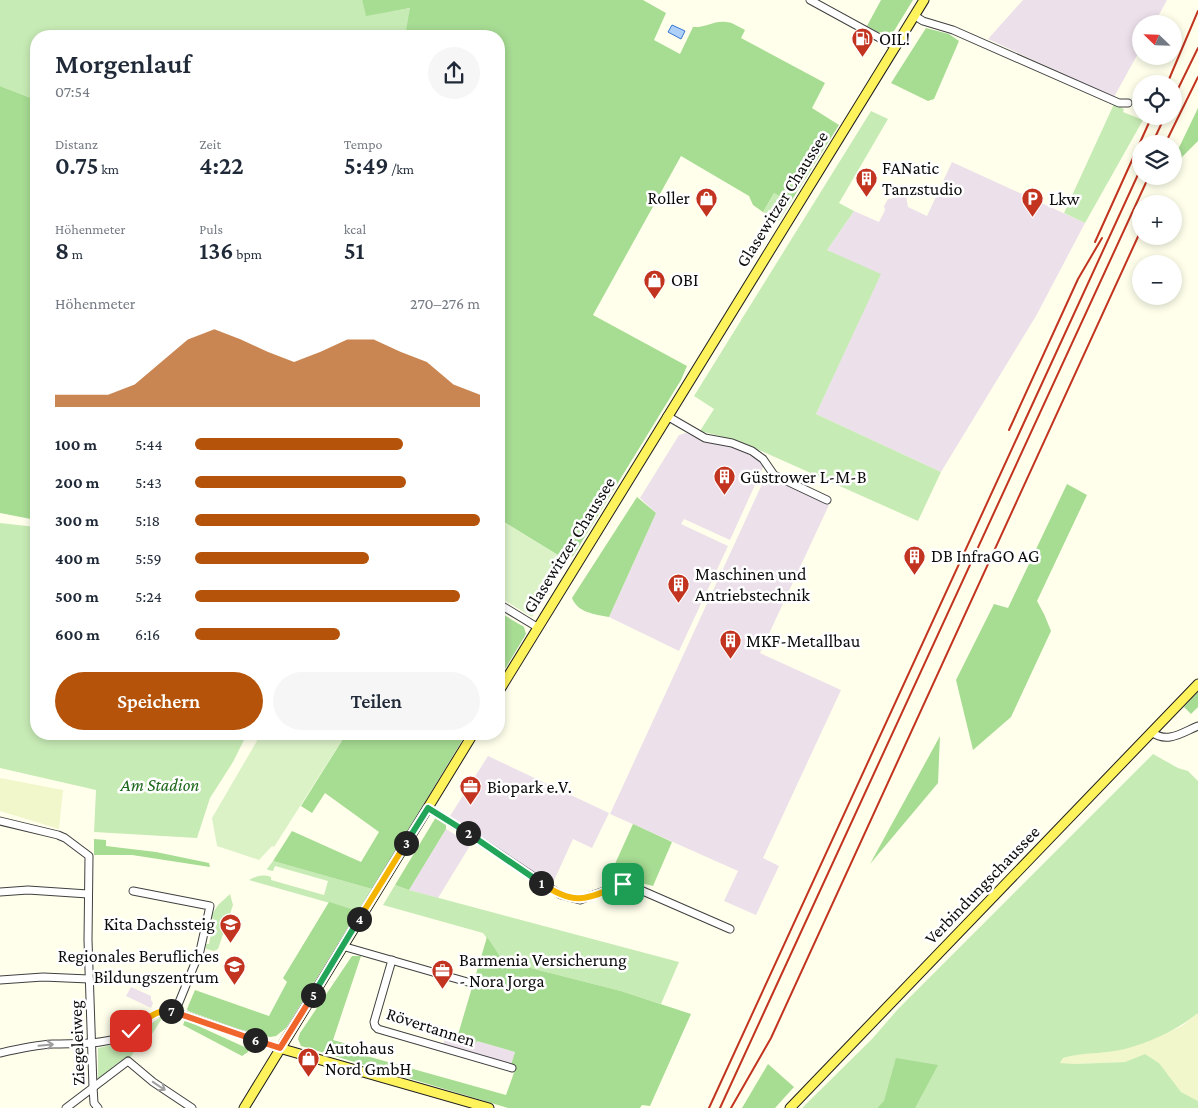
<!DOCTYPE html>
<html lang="de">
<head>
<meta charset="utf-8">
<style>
	body { margin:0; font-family:"Crimson Pro",serif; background:#f6f6f7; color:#1f2937; height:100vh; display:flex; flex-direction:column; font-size:19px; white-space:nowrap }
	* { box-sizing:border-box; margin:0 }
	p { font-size:16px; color:#747a83 }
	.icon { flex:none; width:28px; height:28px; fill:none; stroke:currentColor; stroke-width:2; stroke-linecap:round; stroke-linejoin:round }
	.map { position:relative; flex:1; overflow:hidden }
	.details { position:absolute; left:30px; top:30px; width:475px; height:710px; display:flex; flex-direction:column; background:#fff; border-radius:20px; box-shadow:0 2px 8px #0003 }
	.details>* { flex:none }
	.needle { width:32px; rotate:293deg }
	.fabs { position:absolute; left:1132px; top:15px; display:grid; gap:10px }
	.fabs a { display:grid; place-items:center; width:50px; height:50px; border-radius:50%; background:#fff; box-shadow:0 2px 8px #0003; font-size:25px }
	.pin { position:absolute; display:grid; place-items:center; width:42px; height:42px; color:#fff; margin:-21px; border-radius:10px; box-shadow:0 2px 8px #0006 }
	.km { position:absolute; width:25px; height:25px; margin:-12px; border-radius:50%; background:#222; color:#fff; font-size:14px; line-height:25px; text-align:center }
	.round { display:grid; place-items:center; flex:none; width:52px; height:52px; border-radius:26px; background:#f6f6f7 }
	.overview { display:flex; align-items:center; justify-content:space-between; height:85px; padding:0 25px }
	h1 { font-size:28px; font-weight:600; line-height:38px }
	.stats { display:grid; grid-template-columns:repeat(3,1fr); gap:8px; height:85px; padding:5px 25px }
	.stats div { display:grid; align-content:center }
	.stats b { font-size:25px; font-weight:600 }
	.stats small { font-size:14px; font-weight:400 }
	.stats p { font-size:14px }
	.chart { height:140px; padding:10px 25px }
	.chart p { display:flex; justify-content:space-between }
	.chart svg { width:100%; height:90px; margin-top:5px; fill:#b45309; opacity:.7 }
	.primary-button { display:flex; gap:10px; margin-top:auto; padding:10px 25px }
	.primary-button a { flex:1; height:58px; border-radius:30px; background:#b45309; color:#fff; font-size:20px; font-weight:600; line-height:58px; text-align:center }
	.primary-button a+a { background:#f6f6f7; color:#1f2937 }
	ul { padding:0 25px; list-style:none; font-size:16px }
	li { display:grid; grid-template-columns:80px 60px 1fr; align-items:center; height:38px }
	li i { height:12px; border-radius:6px; background:#b45309 }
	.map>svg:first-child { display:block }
	.industrial { fill:#ece0eb }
	.farmland { fill:#f2f6cb }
	.green { fill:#c7ebb5 }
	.forest { fill:#a7dc93 }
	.pitch { fill:#dbf2c7 }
	.water { fill:#afd0f9; stroke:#3377d2 }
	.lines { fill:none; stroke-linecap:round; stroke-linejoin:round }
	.minor-casing { stroke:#404040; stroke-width:9 }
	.major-casing { stroke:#1e1e1e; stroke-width:11 }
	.minor { stroke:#fff; stroke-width:7 }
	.major { stroke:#fef35d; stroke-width:9 }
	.rail { stroke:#c2341f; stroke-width:2 }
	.oneway { stroke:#9e9e9e }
	.split-1-casing { stroke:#fff; stroke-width:10 }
	.split-2-casing { stroke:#fff; stroke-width:10 }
	.split-3-casing { stroke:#fff; stroke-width:10 }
	.split-4-casing { stroke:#fff; stroke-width:10 }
	.split-5-casing { stroke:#fff; stroke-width:10 }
	.split-6-casing { stroke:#fff; stroke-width:10 }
	.split-7-casing { stroke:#fff; stroke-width:10 }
	.split-8-casing { stroke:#fff; stroke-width:10 }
	.split-1 { stroke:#f5b400; stroke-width:6 }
	.split-2 { stroke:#22a559; stroke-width:6 }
	.split-3 { stroke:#22a559; stroke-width:6 }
	.split-4 { stroke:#f5b400; stroke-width:6 }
	.split-5 { stroke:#22a559; stroke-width:6 }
	.split-6 { stroke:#f0652b; stroke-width:6 }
	.split-7 { stroke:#f0652b; stroke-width:6 }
	.split-8 { stroke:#f5b400; stroke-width:6 }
	.labels { text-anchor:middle; stroke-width:5; stroke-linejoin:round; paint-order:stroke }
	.poi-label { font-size:18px; fill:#0d0d0d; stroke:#fff; text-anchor:start }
	.street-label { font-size:18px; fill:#0d0d0d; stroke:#fff }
	.park-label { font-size:18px; font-style:italic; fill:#1d671b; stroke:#fff }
</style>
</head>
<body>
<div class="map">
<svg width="1198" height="1108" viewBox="0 0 1198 1108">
	<rect width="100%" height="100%" fill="#ffffec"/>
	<!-- industrial -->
	<g class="industrial">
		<path d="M 1023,0 L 1167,0 L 1154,24 L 1141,24 L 1141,48 L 1114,97 L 988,39 Z"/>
		<path d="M 952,162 L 1085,223 L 1036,316 L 941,472 L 816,414 L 880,275 L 827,250 L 854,211 L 879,222 L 885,210 L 884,206 L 888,199 L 906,196 L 908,207 L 927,216 Z"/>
		<path d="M 686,433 L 703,441 L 728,445 L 758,459 L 764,465 L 730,540 L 684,519 L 681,524 L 728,546 L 679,651 L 609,617 L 656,513 L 640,498 L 679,435 Z"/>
		<path d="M 773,479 L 829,505 L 760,653 L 841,690 L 763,858 L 779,866 L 756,915 L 724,901 L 738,871 L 610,814 L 763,482 Z"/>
		<path d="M 488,756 L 609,813 L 592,848 L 573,839 L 552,885 L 450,816 Z"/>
		<path d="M 446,829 L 471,844 L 438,898 L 409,890 Z"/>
		<path d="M 131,987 L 151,996 L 151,1000 L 153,1003 L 151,1008 L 126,996 Z"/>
		<path d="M 446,1034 L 476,1043 L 477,1041 L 515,1052 L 511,1065 L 443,1045 Z"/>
	</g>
	<!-- farmland -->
	<g class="farmland">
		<path d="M 0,778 L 63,790 L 59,829 L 0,811 Z"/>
		<path d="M 1198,1013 L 1198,1101 L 1181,1092 L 1159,1063 L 1145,1054 L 1125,1062 L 1074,1064 L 1060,1064 L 1063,1058 L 1077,1054 L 1124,1049 L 1155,1038 L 1182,1026 Z"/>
	</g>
	<!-- green -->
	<g class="green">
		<path d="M 0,0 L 362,0 L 366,15 L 411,8 L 405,36 L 36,36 L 36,100 L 0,86 Z"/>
		<path d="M 1137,93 L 1141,94 L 1141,107 L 1136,108 L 1132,105 C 1130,99 1132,95 1137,93 Z"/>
		<path d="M 1114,104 L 1124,109 L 1123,112 L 1143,120 L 1085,223 L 1064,213 Z"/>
		<path d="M 871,111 L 888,119 L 839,203 L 854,211 L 827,250 L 881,274 L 816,414 L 941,472 L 918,521 L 739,441 L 700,431 L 714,409 L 694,396 Z"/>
		<path d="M 774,193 L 790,203 L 779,221 L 763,212 Z"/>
		<path d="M 0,523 L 36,527 L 36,734 L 247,734 L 233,762 L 210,798 L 197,838 L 94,832 L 96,790 L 0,768 Z"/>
		<path d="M 1153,754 L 1178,768 L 1188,771 L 1198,781 L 1198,1013 C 1177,1030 1151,1042 1125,1049 C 1104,1054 1083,1052 1063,1058 L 1060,1063 L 1074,1064 L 1125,1062 L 1145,1054 L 1159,1063 L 1181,1092 L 1198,1101 L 1198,1108 L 885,1108 L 884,1102 L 877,1108 L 802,1108 L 872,1039 L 898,1009 Z"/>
		<path d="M 273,861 L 372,889 L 358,911 L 249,880 C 257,876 262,874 271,877 L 271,880 L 324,895 L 328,881 L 275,866 L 273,871 L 268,870 L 267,869 Z"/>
		<path d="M 395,885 L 409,890 L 679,962 L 661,1004 L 621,991 L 503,961 L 483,933 L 383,905 Z"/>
		<path d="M 230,894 L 233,905 L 218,949 L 214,951 L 206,949 L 205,944 L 209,944 L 214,919 L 210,918 L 218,905 Z"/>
		<path d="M 162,1016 L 163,1017 L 152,1034 L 148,1031 L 130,1058 L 126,1057 L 98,1079 L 98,1048 L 120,1043 L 132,1037 Z"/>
	</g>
	<!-- forest -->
	<g class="forest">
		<path d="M 362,0 L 643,0 L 666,13 L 654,40 L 680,54 L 693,27 C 705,28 715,20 726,22 C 732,22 739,27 745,30 L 741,38 L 825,83 L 812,108 L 839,125 L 790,203 L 774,193 L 763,212 L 753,205 L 749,196 L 681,156 L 593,315 L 687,366 L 681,380 L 573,556 L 566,560 L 499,519 L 499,36 L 405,36 L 410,8 L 366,16 Z"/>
		<path d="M 881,0 L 913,0 L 894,31 L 890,34 L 878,32 L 867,26 Z"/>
		<path d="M 926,28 L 949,34 L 959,41 L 934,99 L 928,101 L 891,83 Z"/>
		<path d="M 0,86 L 36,100 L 36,520 L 0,513 Z"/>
		<path d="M 1198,108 L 1198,141 L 1179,160 L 1174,158 Z"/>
		<path d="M 1067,484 L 1087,495 L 1037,601 L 1044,614 L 1051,631 L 1011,717 L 973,750 L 956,680 L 994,604 L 1008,608 Z"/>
		<path d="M 637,497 L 656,513 L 609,617 C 594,614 578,613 572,598 Z"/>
		<path d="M 499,612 L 524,627 L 526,634 L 499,679 Z"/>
		<path d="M 1198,692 L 1198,707 L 1191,714 L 1184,707 Z"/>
		<path d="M 346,734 L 466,734 L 372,889 L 273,861 L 292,831 L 361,862 L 379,832 L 325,793 L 312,813 L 301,806 Z"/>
		<path d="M 940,735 L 938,783 L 870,864 L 940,736 Z"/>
		<path d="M 436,817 L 446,824 L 446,829 L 409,890 L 395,885 Z"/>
		<path d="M 633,824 L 672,842 L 653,886 L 610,875 Z"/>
		<path d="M 94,839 L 106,840 L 106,846 L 156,852 L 209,863 L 210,867 L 132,855 L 94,855 Z"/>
		<path d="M 329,902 L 358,911 L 286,1028 L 276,1036 L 270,1037 L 238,1029 L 188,1011 L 187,1009 L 195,990 L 269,1016 L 287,982 L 283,978 Z"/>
		<path d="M 487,937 L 503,961 L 621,991 L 691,1014 L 650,1106 L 642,1105 L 640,1108 L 508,1108 L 301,1046 L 298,1039 L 300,1033 L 352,956 L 361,956 L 333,1040 L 365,1049 L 363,1055 L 506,1095 L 516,1067 L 511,1065 L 515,1052 L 477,1041 L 476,1043 L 457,1038 Z"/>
		<path d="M 185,1020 L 249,1049 L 248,1052 L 242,1056 L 183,1025 Z"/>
		<path d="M 896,1058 L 938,1065 L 915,1108 L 877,1108 L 884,1101 Z"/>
		<path d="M 768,1064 L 794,1087 L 775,1108 L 742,1108 Z"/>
	</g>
	<!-- pitch -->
	<g class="pitch">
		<path d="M 499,519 L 566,560 L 532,617 L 499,597 Z"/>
		<path d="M 261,734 L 346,734 L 274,847 L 272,846 L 259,860 L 217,846 L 212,818 Z"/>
	</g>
	<!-- water -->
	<path class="water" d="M 672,25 L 685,31 L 681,39 L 668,32 Z"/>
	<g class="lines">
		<defs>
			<g id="minor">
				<path d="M 810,0 L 896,47"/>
				<path d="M 915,16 L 923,21 L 953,30 L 1119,103 L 1128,103"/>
				<path d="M 667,416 L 705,438 L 732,443 L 752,451 L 763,459 L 774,475 L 827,500"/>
				<path d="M 499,604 L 537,627"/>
				<path d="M 1151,732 C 1168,744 1181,733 1198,726"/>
				<path d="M 428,808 L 474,837 L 561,895 L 580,900 L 623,884 L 629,885 L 730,929"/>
				<path d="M 0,821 L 58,835 L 65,838 L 89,856 L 88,940 L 93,1087 L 94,1103 L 98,1108"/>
				<path d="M 133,891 L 210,906 L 200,951 L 175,1012"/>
				<path d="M 0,892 L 28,890 L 88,894"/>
				<path d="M 342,946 L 471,983"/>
				<path d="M 392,960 L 374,1022 L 375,1026 L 378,1029 L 512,1068"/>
				<path d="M 0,980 L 43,977 L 89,979"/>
				<path d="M 0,1053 C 17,1049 35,1045 53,1044 C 73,1043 95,1045 114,1039 C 138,1032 148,1007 175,1012 L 279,1048"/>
				<path d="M 66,1108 L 128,1061 L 153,1082 L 192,1108"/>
			</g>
			<g id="major">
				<path d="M 499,691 L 924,0"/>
				<path d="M 279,1048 L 489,1108"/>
				<path d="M 244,1108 L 473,734"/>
				<path d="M 790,1108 L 1198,684"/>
			</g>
		</defs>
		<!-- minor casing -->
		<use href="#minor" class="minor-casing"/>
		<!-- major casing -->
		<use href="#major" class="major-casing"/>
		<!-- minor -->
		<use href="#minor" class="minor"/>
		<!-- major -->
		<use href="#major" class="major"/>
		<!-- rail -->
		<g class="rail">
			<path d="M 1167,84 L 1198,11"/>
			<path d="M 1174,97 L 1198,48"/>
			<path d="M 1152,144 L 1165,116"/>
			<path d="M 1165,144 L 1198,77"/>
			<path d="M 1095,242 L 1152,116"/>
			<path d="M 1009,430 L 1078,279 L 1102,238"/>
			<path d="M 709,1108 L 1141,168"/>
			<path d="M 720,1108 L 1149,176"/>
			<path d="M 731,1108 L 771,1038 L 1141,230"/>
		</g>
	</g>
	<!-- one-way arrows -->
	<defs><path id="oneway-shaft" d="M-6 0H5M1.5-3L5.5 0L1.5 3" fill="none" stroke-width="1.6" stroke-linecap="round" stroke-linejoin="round" transform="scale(1.25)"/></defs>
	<g class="oneway">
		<use href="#oneway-shaft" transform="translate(46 1045) rotate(-5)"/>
		<use href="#oneway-shaft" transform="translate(159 1086) rotate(34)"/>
	</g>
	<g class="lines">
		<defs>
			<path id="split-1" d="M 541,883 C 576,907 586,899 623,884"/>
			<path id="split-2" d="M 468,833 L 541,883"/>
			<path id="split-3" d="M 406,843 L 428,808 L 468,833"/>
			<path id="split-4" d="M 359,919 L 406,843"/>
			<path id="split-5" d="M 313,995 L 359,919"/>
			<path id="split-6" d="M 255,1040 L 280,1048 L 313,995"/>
			<path id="split-7" d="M 171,1011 L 255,1040"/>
			<path id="split-8" d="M 131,1031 C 143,1022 155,1009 171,1011"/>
		</defs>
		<!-- split-1 casing -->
		<use href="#split-1" class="split-1-casing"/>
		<!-- split-2 casing -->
		<use href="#split-2" class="split-2-casing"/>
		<!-- split-3 casing -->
		<use href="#split-3" class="split-3-casing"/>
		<!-- split-4 casing -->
		<use href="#split-4" class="split-4-casing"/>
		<!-- split-5 casing -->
		<use href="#split-5" class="split-5-casing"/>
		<!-- split-6 casing -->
		<use href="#split-6" class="split-6-casing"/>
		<!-- split-7 casing -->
		<use href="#split-7" class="split-7-casing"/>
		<!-- split-8 casing -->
		<use href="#split-8" class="split-8-casing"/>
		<!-- split-1 -->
		<use href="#split-1" class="split-1"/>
		<!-- split-2 -->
		<use href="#split-2" class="split-2"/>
		<!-- split-3 -->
		<use href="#split-3" class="split-3"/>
		<!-- split-4 -->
		<use href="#split-4" class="split-4"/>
		<!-- split-5 -->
		<use href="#split-5" class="split-5"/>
		<!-- split-6 -->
		<use href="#split-6" class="split-6"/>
		<!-- split-7 -->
		<use href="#split-7" class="split-7"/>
		<!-- split-8 -->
		<use href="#split-8" class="split-8"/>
	</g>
	<!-- icons -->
	<defs>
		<symbol id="fuel-pin" viewBox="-11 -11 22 30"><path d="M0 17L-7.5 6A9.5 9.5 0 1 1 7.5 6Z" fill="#c2341f" stroke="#fff"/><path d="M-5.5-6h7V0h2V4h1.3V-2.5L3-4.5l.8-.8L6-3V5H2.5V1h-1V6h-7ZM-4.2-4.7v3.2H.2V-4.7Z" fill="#fff"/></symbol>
		<symbol id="building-pin" viewBox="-11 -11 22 30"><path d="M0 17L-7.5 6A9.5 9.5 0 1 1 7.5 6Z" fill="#c2341f" stroke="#fff"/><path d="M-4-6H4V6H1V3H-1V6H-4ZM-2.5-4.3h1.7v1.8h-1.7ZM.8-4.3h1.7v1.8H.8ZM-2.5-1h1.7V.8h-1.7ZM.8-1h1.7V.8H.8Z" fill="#fff"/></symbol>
		<symbol id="shop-pin" viewBox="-11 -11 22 30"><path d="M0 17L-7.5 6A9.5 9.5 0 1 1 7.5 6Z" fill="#c2341f" stroke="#fff"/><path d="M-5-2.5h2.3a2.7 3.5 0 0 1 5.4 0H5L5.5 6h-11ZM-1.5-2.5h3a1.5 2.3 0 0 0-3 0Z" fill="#fff"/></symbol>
		<symbol id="parking-pin" viewBox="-11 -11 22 30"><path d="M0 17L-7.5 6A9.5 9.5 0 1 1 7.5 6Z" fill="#c2341f" stroke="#fff"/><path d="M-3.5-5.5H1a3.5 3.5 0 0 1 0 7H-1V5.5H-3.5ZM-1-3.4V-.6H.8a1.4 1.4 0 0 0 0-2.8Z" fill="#fff"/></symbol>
		<symbol id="office-pin" viewBox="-11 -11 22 30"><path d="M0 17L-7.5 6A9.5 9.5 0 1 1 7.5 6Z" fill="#c2341f" stroke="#fff"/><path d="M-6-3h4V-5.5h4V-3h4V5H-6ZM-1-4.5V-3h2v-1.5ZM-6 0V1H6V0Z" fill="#fff"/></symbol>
		<symbol id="school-pin" viewBox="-11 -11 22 30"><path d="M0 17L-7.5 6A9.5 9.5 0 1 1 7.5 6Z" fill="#c2341f" stroke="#fff"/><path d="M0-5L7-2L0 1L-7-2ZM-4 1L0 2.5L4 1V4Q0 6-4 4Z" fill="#fff"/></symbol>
		<symbol id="university-pin" viewBox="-11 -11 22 30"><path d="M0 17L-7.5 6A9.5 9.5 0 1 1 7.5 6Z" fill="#c2341f" stroke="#fff"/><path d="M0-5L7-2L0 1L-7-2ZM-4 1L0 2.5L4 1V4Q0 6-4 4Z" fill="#fff"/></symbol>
	</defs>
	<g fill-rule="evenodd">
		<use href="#fuel-pin" x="850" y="26" width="25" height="34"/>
		<use href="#building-pin" x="854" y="166" width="25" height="34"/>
		<use href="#shop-pin" x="694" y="186" width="25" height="34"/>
		<use href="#parking-pin" x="1020" y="186" width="25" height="34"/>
		<use href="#shop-pin" x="642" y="268" width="25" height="34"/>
		<use href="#building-pin" x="712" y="464" width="25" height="34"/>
		<use href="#building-pin" x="902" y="544" width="25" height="34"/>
		<use href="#building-pin" x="666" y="572" width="25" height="34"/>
		<use href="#building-pin" x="718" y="628" width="25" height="34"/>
		<use href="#office-pin" x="458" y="774" width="25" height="34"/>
		<use href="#school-pin" x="218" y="912" width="25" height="34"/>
		<use href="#university-pin" x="222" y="954" width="25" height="34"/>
		<use href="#office-pin" x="430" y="958" width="25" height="34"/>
		<use href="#shop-pin" x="296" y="1046" width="25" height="34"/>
	</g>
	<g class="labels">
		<!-- poi labels -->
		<g class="poi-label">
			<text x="879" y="45">OIL!</text>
			<text x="882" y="174">FANatic<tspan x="882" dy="21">Tanzstudio</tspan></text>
			<text x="690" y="204" text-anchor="end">Roller</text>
			<text x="1049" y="205">Lkw</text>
			<text x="671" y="286">OBI</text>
			<text x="740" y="483">Güstrower L-M-B</text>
			<text x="931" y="562">DB InfraGO AG</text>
			<text x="695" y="580">Maschinen und<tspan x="695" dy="21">Antriebstechnik</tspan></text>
			<text x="746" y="647">MKF-Metallbau</text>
			<text x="487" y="793">Biopark e.V.</text>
			<text x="215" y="930" text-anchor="end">Kita Dachssteig</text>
			<text x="219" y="962" text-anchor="end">Regionales Berufliches<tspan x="219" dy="21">Bildungszentrum</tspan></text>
			<text x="459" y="966">Barmenia Versicherung<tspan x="459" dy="21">- Nora Jorga</tspan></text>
			<text x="325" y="1054">Autohaus<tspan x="325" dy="21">Nord GmbH</tspan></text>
		</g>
		<!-- street labels -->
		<g class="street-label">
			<text transform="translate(782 199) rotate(-58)" y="6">Glasewitzer Chaussee</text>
			<text transform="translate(569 545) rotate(-58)" y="6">Glasewitzer Chaussee</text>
			<text transform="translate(982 885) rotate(-46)" y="6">Verbindungschaussee</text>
			<text transform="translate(431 1027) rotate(18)" y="6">Rövertannen</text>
			<text transform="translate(77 1043) rotate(-92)" y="6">Ziegeleiweg</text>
		</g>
		<!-- park labels -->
		<g class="park-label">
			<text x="160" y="791">Am Stadion</text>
		</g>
	</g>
</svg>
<div class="fabs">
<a><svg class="needle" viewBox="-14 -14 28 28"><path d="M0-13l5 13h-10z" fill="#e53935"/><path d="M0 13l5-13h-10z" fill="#747a83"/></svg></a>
<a><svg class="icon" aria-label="locate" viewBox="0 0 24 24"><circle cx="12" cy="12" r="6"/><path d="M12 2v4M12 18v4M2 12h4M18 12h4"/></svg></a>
<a><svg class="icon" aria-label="layers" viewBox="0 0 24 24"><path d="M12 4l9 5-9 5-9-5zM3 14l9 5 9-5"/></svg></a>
<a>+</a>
<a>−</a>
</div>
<div class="pin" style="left:623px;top:884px;background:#1e9e55"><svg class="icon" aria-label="arrive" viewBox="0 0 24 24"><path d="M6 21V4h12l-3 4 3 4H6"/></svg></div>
<div class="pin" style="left:131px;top:1031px;background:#d93025"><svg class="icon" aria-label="check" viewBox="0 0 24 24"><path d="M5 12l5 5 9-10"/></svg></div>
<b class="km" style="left:541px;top:883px">1</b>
<b class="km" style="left:468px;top:833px">2</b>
<b class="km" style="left:406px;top:843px">3</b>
<b class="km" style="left:359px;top:919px">4</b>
<b class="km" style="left:313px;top:995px">5</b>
<b class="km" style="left:255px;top:1040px">6</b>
<b class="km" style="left:171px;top:1011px">7</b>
<section class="details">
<div class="overview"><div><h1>Morgenlauf</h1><p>07:54</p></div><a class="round"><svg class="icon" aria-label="share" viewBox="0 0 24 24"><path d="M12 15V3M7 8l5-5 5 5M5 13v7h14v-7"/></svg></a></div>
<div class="stats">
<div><p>Distanz</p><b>0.75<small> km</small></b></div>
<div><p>Zeit</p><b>4:22</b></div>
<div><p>Tempo</p><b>5:49<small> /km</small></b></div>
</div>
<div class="stats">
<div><p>Höhenmeter</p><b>8<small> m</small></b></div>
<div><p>Puls</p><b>136<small> bpm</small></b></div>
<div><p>kcal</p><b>51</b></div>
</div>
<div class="chart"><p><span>Höhenmeter</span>270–276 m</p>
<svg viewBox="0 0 160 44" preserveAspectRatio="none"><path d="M0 44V38L10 38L20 38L30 33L40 22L50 11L60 6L70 11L80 17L90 22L100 17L110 11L120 11L130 17L140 22L150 33L160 38V44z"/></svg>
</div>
<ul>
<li><b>100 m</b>5:44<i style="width:73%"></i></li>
<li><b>200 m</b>5:43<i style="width:74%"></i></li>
<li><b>300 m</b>5:18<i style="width:100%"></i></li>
<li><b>400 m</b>5:59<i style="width:61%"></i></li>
<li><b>500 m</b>5:24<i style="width:93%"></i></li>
<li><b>600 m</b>6:16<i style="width:51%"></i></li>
</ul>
<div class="primary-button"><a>Speichern</a><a>Teilen</a></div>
</section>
</div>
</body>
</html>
